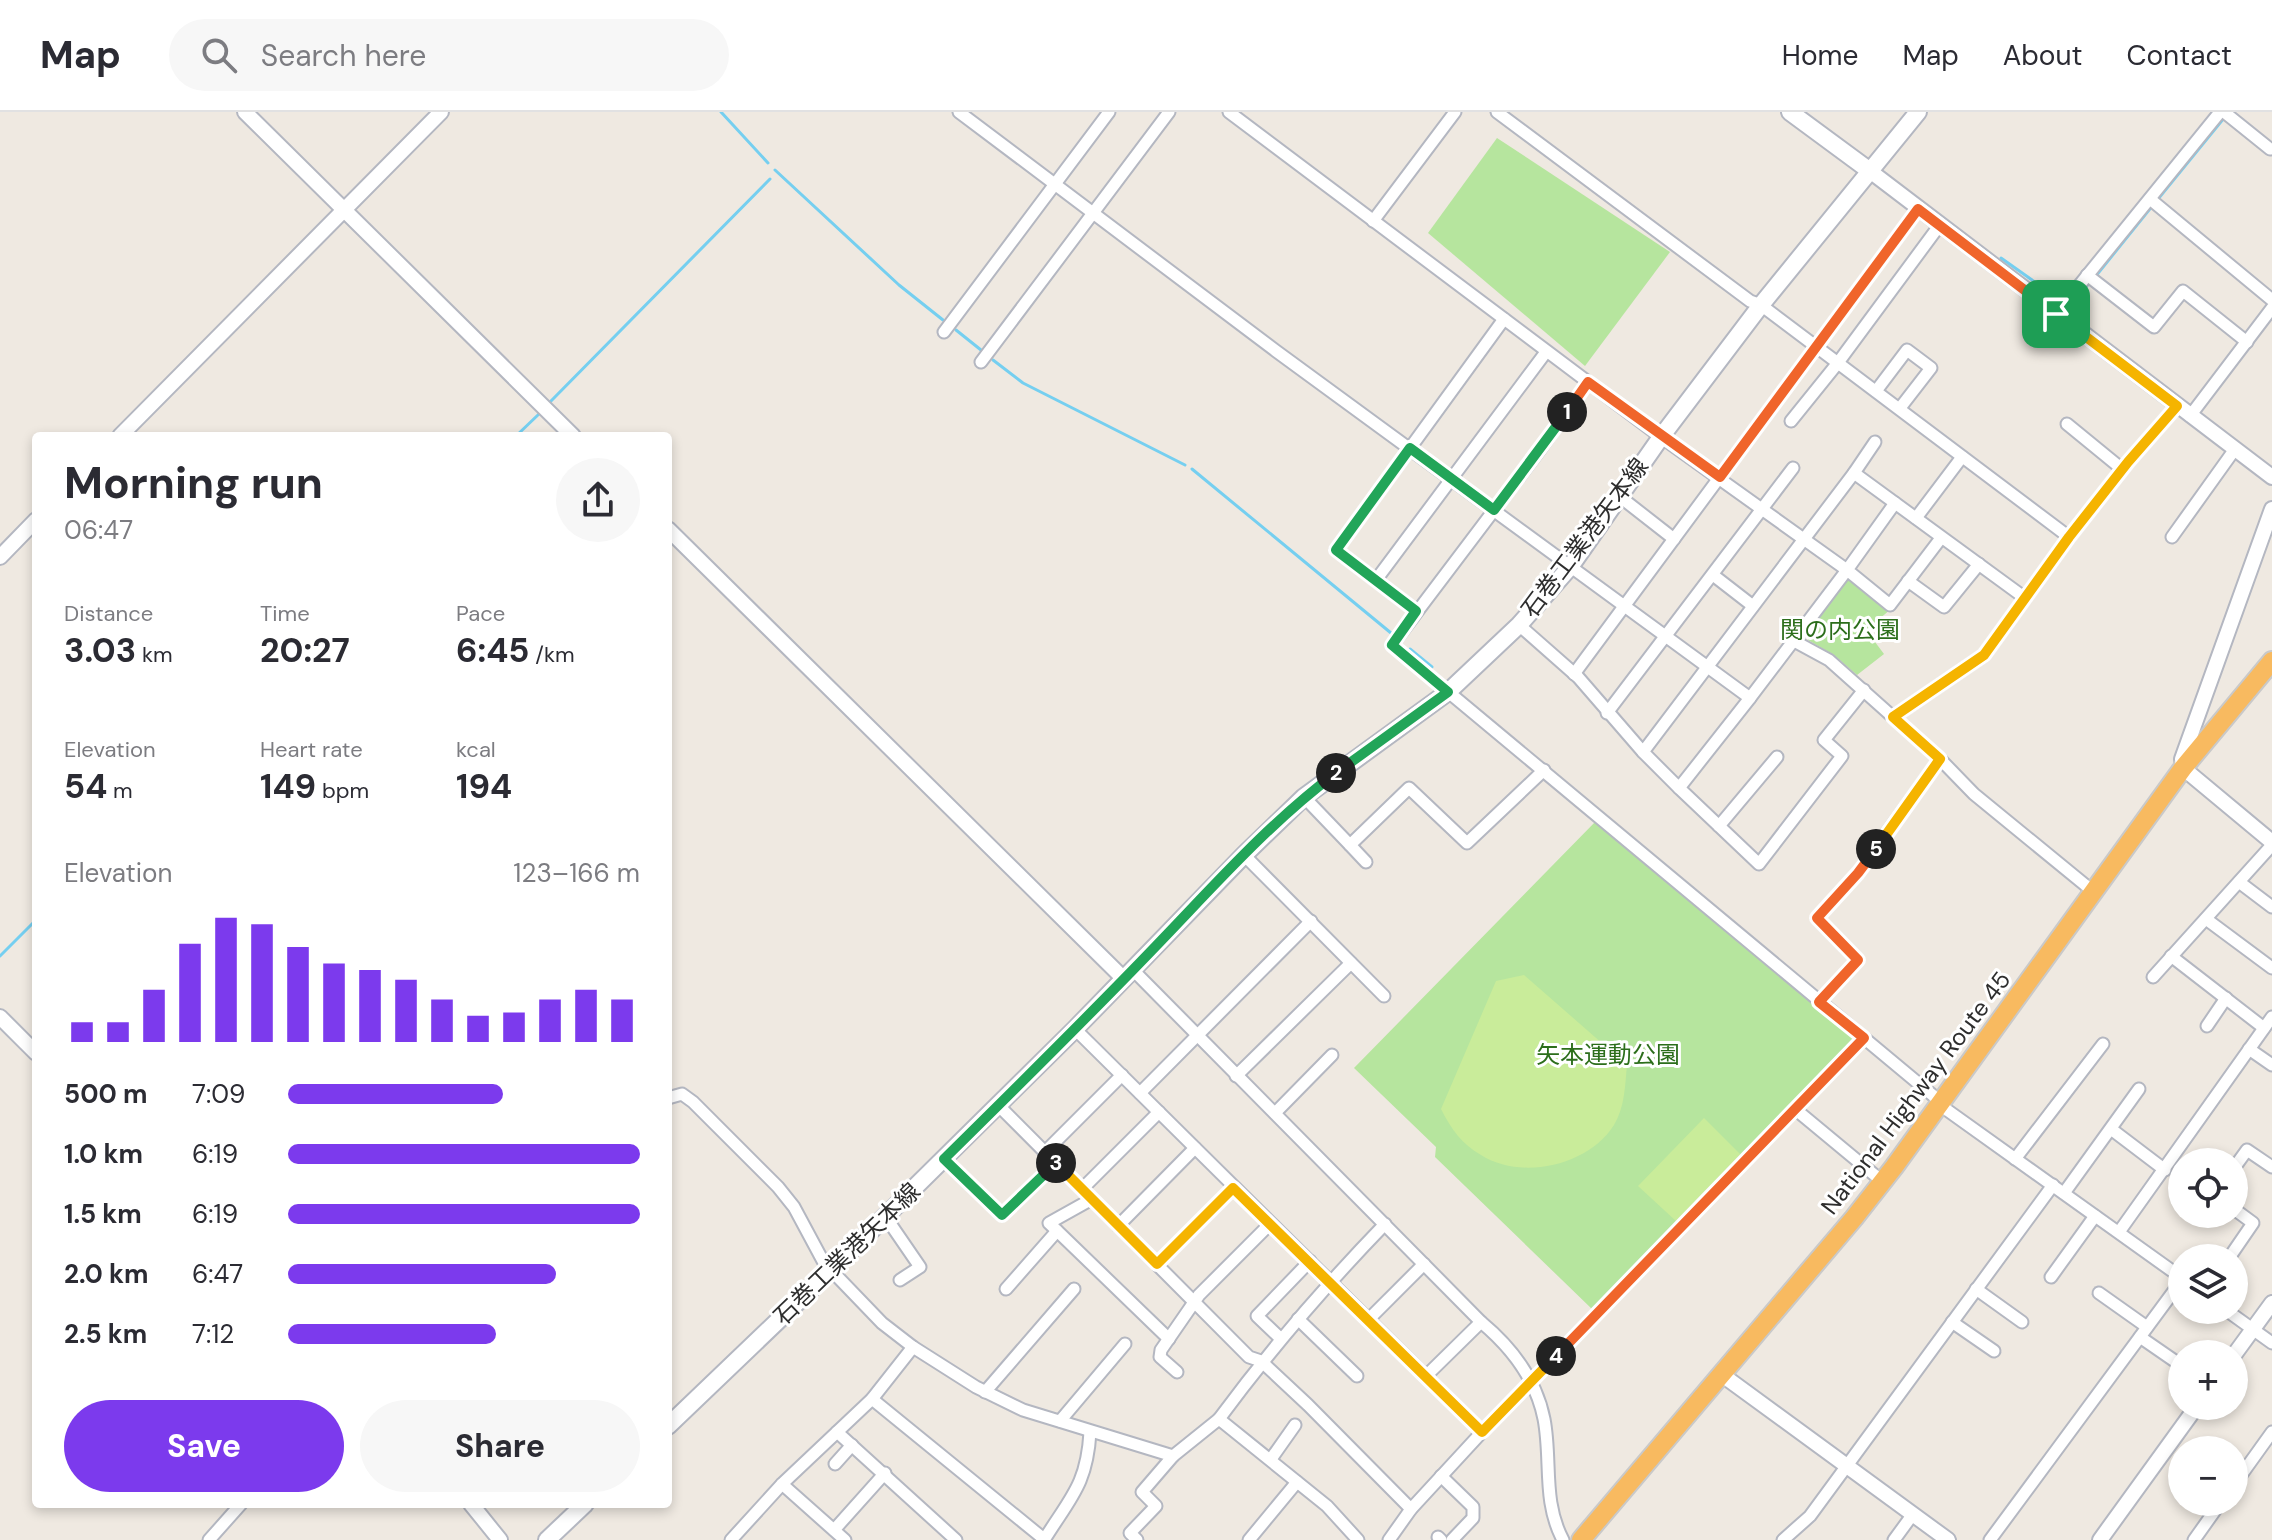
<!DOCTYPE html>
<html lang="en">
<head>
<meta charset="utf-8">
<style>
	body { margin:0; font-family:"DM Sans","Noto Sans JP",sans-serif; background:#f7f7f7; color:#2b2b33; height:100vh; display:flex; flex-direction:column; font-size:30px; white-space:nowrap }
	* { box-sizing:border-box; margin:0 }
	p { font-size:26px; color:#7c7c81 }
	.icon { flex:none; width:44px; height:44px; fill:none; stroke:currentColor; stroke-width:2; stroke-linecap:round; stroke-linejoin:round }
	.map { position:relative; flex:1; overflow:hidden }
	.panel { position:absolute; left:32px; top:320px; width:640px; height:1076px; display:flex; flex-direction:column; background:#fff; border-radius:8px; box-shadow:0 4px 12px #0003 }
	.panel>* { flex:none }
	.fabs { position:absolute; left:2168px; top:1036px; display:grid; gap:16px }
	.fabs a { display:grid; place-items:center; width:80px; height:80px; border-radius:50%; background:#fff; box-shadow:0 4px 12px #0003; font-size:40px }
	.pin { position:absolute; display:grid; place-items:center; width:68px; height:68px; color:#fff; margin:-34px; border-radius:16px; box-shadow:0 4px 12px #0006 }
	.km { position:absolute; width:40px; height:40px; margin:-20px; border-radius:50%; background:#222; color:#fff; font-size:22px; line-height:40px; text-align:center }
	.round { display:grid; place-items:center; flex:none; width:84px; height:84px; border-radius:42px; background:#f7f7f7 }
	.headline { display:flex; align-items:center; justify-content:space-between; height:136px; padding:0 32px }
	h1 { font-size:44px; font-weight:700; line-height:60px }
	.metrics { display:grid; grid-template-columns:repeat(3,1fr); gap:12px; height:136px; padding:8px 32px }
	.metrics div { display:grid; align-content:center }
	.metrics b { font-size:34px; font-weight:700 }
	.metrics small { font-size:22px; font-weight:400 }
	.metrics p { font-size:22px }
	.chart { height:224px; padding:16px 32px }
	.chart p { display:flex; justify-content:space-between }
	.chart svg { width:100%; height:144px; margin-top:8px; stroke:#7c3aed; stroke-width:6 }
	.cta { display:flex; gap:16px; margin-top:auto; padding:16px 32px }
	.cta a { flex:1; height:92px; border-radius:48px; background:#7c3aed; color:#fff; font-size:32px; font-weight:700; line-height:92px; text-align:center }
	.cta a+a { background:#f7f7f7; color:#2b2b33 }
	ul { padding:0 32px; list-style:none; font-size:26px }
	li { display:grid; grid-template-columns:128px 96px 1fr; align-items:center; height:60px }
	li i { height:20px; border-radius:10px; background:#7c3aed }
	header { display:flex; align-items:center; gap:48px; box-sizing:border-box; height:112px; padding:0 40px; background:#fff; border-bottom:2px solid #e1e1e2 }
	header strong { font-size:38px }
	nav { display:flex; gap:44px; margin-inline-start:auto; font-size:28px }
	.search { width:560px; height:72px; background:#f7f7f7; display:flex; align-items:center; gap:20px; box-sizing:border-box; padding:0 28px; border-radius:44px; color:#7c7c81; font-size:30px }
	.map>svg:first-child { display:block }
	.green { fill:#b6e59e }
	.pitch { fill:#c9ec9a }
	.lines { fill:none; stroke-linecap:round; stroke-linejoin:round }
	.stream { stroke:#75cff0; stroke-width:3 }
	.minor-casing { stroke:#b4b7c1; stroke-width:15 }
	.tertiary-casing { stroke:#b4b7c1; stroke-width:18 }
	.secondary-casing { stroke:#b4b7c1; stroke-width:20 }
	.trunk-casing { stroke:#c9c9c9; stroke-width:22 }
	.minor { stroke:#fff; stroke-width:11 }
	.tertiary { stroke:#fff; stroke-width:14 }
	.secondary { stroke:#fff; stroke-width:16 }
	.trunk { stroke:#f8ba60; stroke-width:18 }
	.split-1-casing { stroke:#fff; stroke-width:16 }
	.split-2-casing { stroke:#fff; stroke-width:16 }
	.split-3-casing { stroke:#fff; stroke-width:16 }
	.split-4-casing { stroke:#fff; stroke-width:16 }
	.split-5-casing { stroke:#fff; stroke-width:16 }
	.split-6-casing { stroke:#fff; stroke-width:16 }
	.split-1 { stroke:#f0652b; stroke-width:10 }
	.split-2 { stroke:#22a559; stroke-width:10 }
	.split-3 { stroke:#22a559; stroke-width:10 }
	.split-4 { stroke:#f5b400; stroke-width:10 }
	.split-5 { stroke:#f0652b; stroke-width:10 }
	.split-6 { stroke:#f5b400; stroke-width:10 }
	.labels { text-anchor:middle; stroke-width:6; stroke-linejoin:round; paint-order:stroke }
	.street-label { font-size:24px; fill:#2e2e2e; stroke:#fff }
	.park-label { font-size:24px; fill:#2c6e1b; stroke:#fff }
</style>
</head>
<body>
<header>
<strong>Map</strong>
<div class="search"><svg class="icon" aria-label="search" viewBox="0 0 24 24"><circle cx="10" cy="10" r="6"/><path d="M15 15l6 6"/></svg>Search here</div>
<nav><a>Home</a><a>Map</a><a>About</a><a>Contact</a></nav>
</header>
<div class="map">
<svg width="2272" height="1428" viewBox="0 0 2272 1428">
	<rect width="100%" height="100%" fill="#efe9e1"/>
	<!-- green -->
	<g class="green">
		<path d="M 1497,26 L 1670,140 L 1585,254 L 1428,121 Z"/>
		<path d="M 1850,467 L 1891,497 L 1866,518 L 1884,542 L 1857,563 L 1834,543 L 1808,528 L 1808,520 L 1845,468 Z"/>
		<path d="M 1596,709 L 1856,926 L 1593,1198 L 1435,1045 L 1436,1035 L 1354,956 Z"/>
	</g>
	<!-- pitch -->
	<g class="pitch">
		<path d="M 1524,863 L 1627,953 C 1625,973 1625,995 1614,1013 C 1589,1053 1522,1069 1481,1043 C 1462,1032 1451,1017 1441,997 L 1496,869 Z"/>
		<path d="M 1704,1006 L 1741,1043 L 1677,1110 L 1638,1074 Z"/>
	</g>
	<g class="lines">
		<!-- stream -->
		<g class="stream">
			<path d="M 721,0 L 768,51"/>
			<path d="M 775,58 L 899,173 L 943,208"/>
			<path d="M 2158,87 L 2224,6"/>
			<path d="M 2001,146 L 2070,195 L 2090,170"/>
			<path d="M 2095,165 L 2153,93"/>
			<path d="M 956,218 L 981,238"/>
			<path d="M 993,248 L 1023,271 L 1185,353"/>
			<path d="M 550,290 L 770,67"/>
			<path d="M 516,324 L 539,302"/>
			<path d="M 1192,357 L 1391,521"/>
			<path d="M 1410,537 L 1432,555"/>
			<path d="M 0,844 L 36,808"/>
		</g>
		<defs>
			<g id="minor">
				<path d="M 959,0 L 1276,239 L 1750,586 L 1847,458 L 1661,325 L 1229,0"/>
				<path d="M 1497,0 L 1750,189 L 1761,193 L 2069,425 L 2128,350 L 2177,294"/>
				<path d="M 2224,0 L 2270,37"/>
				<path d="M 2150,87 L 2272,188"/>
				<path d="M 1373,109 L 1455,0"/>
				<path d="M 2087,163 L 2154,215 L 2183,179 L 2247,230"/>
				<path d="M 2056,202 L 2220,0"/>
				<path d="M 944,220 L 1109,0"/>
				<path d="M 981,250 L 1169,0"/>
				<path d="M 1588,270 L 1541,336 L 1392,533 L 1936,986 L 1947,998 L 2182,1166"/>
				<path d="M 1876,279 L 1907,238 L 1931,256 L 1900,296"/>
				<path d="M 2190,304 L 2272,196"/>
				<path d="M 1791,309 L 1837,252 L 1939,114"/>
				<path d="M 2067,312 L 2122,357"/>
				<path d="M 1854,361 L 1875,330"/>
				<path d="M 1619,384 L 1674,427"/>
				<path d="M 1895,391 L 1847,458 L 1890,493 L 1941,426"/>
				<path d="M 1916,406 L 1962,345"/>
				<path d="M 2172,425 L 2235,337"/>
				<path d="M 1713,463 L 1753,494"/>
				<path d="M 1376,468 L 1546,240"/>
				<path d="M 1908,469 L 1944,495 L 1979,452"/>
				<path d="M 1416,499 L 1336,438 L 1504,207"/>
				<path d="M 1519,513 L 1578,565 L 1643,640 L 1854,361 L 2025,486"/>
				<path d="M 1794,529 L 1829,548 L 1940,647 L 1974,682 L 2095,781"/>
				<path d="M 1574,562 L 1918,97"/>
				<path d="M 1607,601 L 1793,356"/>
				<path d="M 1893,605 L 1984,543 L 2069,425"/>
				<path d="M 1643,640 L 1679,676 L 1750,586"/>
				<path d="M 1679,676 L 1759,752 L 1842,644 L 1824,628 L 1864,578"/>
				<path d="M 1304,685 L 1350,733 L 1409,676 L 1467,731 L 1544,658"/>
				<path d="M 1719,714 L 1777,645"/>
				<path d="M 1350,733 L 1366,750"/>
				<path d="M 1244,743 L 1384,884"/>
				<path d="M 2239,770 L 2272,795"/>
				<path d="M 2206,807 L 2272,856"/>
				<path d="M 2171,844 L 2264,916"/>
				<path d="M 1133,858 L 1481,1210 C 1511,1235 1536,1267 1544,1307 C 1552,1348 1542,1389 1563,1428"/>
				<path d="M 2153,865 L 2272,733"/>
				<path d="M 1819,890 L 1858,848 L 1817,806 L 1858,761 L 1940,647"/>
				<path d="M 2207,914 L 2226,886"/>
				<path d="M 1075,917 L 1482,1320"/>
				<path d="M 2249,937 L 2272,953"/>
				<path d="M 1236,964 L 1351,851"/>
				<path d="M 1140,981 L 1311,809"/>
				<path d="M 668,986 L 682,982 L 693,990 L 778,1075 L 794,1095 L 823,1149 L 831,1158 L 882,1211 L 913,1235 L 976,1275 L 1023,1298 L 1173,1344 L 1219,1307 L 1327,1394 L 1358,1428"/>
				<path d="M 998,993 L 1249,1245 L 1261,1249 L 1308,1293 L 1411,1397"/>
				<path d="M 1795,997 L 1883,1070"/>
				<path d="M 1275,1001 L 1332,943"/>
				<path d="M 2111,1017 L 2165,1058"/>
				<path d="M 1045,1040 L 1122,963"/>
				<path d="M 944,1047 L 1002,1103 L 1056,1051"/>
				<path d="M 2015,1047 L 2103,932"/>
				<path d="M 2234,1056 L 2247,1038 L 2272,1055"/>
				<path d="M 1082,1077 L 1159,1000"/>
				<path d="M 2064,1081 L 2139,977"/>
				<path d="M 1092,1087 L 1049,1111 L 1169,1227"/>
				<path d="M 885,1104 L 920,1155 L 900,1168"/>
				<path d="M 1118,1114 L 1195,1036"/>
				<path d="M 2119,1120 L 2272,905"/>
				<path d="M 2229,1146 L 2253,1111 L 2234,1097"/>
				<path d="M 1157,1152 L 1233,1076"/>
				<path d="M 2051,1165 L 2095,1104"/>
				<path d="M 1006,1177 L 1057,1119"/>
				<path d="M 1976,1177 L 2022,1210"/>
				<path d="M 2099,1181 L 2147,1215"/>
				<path d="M 2226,1198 L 2272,1231"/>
				<path d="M 1298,1207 L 1357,1264"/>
				<path d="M 1369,1207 L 1424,1152"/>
				<path d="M 1952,1210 L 1994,1239"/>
				<path d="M 2140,1225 L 2182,1254"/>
				<path d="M 1280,1226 L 1257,1204 L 1310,1149"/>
				<path d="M 1177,1260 L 1160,1245 L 1161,1238 L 1199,1183 L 1270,1112"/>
				<path d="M 1427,1263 L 1481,1210"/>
				<path d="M 985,1280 L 1074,1177"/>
				<path d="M 872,1287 L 1044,1427"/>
				<path d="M 1219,1307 C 1270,1238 1325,1174 1385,1112"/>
				<path d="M 1060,1309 L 1125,1232"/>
				<path d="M 837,1320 L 956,1428"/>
				<path d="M 1271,1347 L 1295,1313"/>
				<path d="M 835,1352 L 852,1333"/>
				<path d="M 1441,1364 L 1473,1395 L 1473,1406 L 1452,1428"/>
				<path d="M 782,1372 L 845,1428"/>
				<path d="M 2234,1373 L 2272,1320"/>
				<path d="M 834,1418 L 885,1361"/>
				<path d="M 1438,1425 L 1441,1428"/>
				<path d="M 209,1428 L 241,1392"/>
				<path d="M 731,1428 L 782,1372 L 872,1287 L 913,1235"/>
				<path d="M 1044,1428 C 1070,1386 1087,1373 1090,1320"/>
				<path d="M 1137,1428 L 1130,1421 L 1156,1394 L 1142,1380 L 1173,1344"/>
				<path d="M 1249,1428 L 1297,1370"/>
				<path d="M 1389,1428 L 1411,1397 L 1482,1320 L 1864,926"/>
				<path d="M 1783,1428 L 1810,1404 L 2053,1073"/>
				<path d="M 1894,1428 L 1913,1402"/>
				<path d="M 1990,1428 L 2182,1168"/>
				<path d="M 2194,1428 L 2221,1390"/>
			</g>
			<g id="tertiary">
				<path d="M 245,0 L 573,324"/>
				<path d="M 1870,59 L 2272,365"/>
				<path d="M 120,324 L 441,0"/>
				<path d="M 2272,397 L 2182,647 L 2183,656 L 2272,730"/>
				<path d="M 668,417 L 1124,867"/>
				<path d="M 0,445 L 36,408"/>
				<path d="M 0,905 L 36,941"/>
				<path d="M 2234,1243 L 2272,1191"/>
				<path d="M 1721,1262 L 1948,1428"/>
				<path d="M 471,1392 L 500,1428"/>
				<path d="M 2100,1428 L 2197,1294"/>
			</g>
			<g id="secondary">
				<path d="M 1790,0 L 1870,59"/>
				<path d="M 668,1314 L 831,1158 L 1075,917 L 1244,743 L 1304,685 L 1448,580 L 1519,513 L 1570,455 L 1661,325 L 1761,193 L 1918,0"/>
				<path d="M 547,1428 L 585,1392"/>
			</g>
			<path id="trunk" d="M 1581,1428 L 1854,1106 L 1894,1055 L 2183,656 L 2272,549"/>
		</defs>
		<!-- minor casing -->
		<use href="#minor" class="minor-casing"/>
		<!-- tertiary casing -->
		<use href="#tertiary" class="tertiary-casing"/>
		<!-- secondary casing -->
		<use href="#secondary" class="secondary-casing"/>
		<!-- trunk casing -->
		<use href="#trunk" class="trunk-casing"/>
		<!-- minor -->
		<use href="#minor" class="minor"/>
		<!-- tertiary -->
		<use href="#tertiary" class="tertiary"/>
		<!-- secondary -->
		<use href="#secondary" class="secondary"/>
		<!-- trunk -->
		<use href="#trunk" class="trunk"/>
	</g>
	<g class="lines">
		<defs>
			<path id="split-1" d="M 1567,300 L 1588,270 L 1720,365 L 1918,97 L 2056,202"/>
			<path id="split-2" d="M 1336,661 L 1448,580 L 1392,533 L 1416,499 L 1336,438 L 1410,336 L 1494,398 L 1567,300"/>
			<path id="split-3" d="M 1056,1051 L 1002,1103 L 944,1047 C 1015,977 1086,907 1155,835 C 1213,775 1269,711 1336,661"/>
			<path id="split-4" d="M 1056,1051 L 1157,1152 L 1233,1076 L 1482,1320 L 1556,1244"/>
			<path id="split-5" d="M 1556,1244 L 1864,926 L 1819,890 L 1858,848 L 1817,806 L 1858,761 L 1876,737"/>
			<path id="split-6" d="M 1876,737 L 1940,647 L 1893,605 L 1984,543 L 2069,425 L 2128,350 L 2177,294 L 2056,202"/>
		</defs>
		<!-- split-1 casing -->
		<use href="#split-1" class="split-1-casing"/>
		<!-- split-2 casing -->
		<use href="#split-2" class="split-2-casing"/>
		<!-- split-3 casing -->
		<use href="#split-3" class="split-3-casing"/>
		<!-- split-4 casing -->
		<use href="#split-4" class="split-4-casing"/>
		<!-- split-5 casing -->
		<use href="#split-5" class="split-5-casing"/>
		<!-- split-6 casing -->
		<use href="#split-6" class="split-6-casing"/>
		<!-- split-1 -->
		<use href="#split-1" class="split-1"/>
		<!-- split-2 -->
		<use href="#split-2" class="split-2"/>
		<!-- split-3 -->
		<use href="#split-3" class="split-3"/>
		<!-- split-4 -->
		<use href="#split-4" class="split-4"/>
		<!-- split-5 -->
		<use href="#split-5" class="split-5"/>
		<!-- split-6 -->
		<use href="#split-6" class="split-6"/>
	</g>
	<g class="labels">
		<!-- street labels -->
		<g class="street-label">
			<text transform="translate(1585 426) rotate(-53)" y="8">石巻工業港矢本線</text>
			<text transform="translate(1916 981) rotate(-53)" y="8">National Highway Route 45</text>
			<text transform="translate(847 1142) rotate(-44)" y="8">石巻工業港矢本線</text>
		</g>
		<!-- park labels -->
		<g class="park-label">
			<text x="1840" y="526">関の内公園</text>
			<text x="1608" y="951">矢本運動公園</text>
		</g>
	</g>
</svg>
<div class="fabs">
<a><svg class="icon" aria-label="locate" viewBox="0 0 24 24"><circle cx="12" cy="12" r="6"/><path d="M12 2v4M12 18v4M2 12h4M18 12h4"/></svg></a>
<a><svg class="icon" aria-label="layers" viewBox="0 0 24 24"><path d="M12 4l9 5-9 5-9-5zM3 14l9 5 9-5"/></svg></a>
<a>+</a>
<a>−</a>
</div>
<div class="pin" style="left:2056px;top:202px;background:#1e9e55"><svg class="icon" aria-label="arrive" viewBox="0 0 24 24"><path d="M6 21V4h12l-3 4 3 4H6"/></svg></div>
<b class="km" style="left:1567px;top:300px">1</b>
<b class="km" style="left:1336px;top:661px">2</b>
<b class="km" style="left:1056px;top:1051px">3</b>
<b class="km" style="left:1556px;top:1244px">4</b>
<b class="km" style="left:1876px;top:737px">5</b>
<section class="panel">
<div class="headline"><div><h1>Morning run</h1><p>06:47</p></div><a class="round"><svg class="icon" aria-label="share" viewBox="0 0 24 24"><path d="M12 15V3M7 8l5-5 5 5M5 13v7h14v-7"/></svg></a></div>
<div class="metrics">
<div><p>Distance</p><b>3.03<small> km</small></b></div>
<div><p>Time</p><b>20:27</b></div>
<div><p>Pace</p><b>6:45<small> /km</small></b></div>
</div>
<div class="metrics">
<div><p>Elevation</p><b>54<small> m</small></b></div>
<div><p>Heart rate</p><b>149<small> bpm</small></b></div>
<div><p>kcal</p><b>194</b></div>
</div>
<div class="chart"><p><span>Elevation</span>123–166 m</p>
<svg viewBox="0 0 160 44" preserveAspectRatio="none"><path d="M5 44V38M15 44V38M25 44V28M35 44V14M45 44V6M55 44V8M65 44V15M75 44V20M85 44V22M95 44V25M105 44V31M115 44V36M125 44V35M135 44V31M145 44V28M155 44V31"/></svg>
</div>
<ul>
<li><b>500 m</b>7:09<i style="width:61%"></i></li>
<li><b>1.0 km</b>6:19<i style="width:100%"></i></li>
<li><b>1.5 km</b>6:19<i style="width:100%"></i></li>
<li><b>2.0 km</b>6:47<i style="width:76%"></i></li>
<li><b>2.5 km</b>7:12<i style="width:59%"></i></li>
</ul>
<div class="cta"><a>Save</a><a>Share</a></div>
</section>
</div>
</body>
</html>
